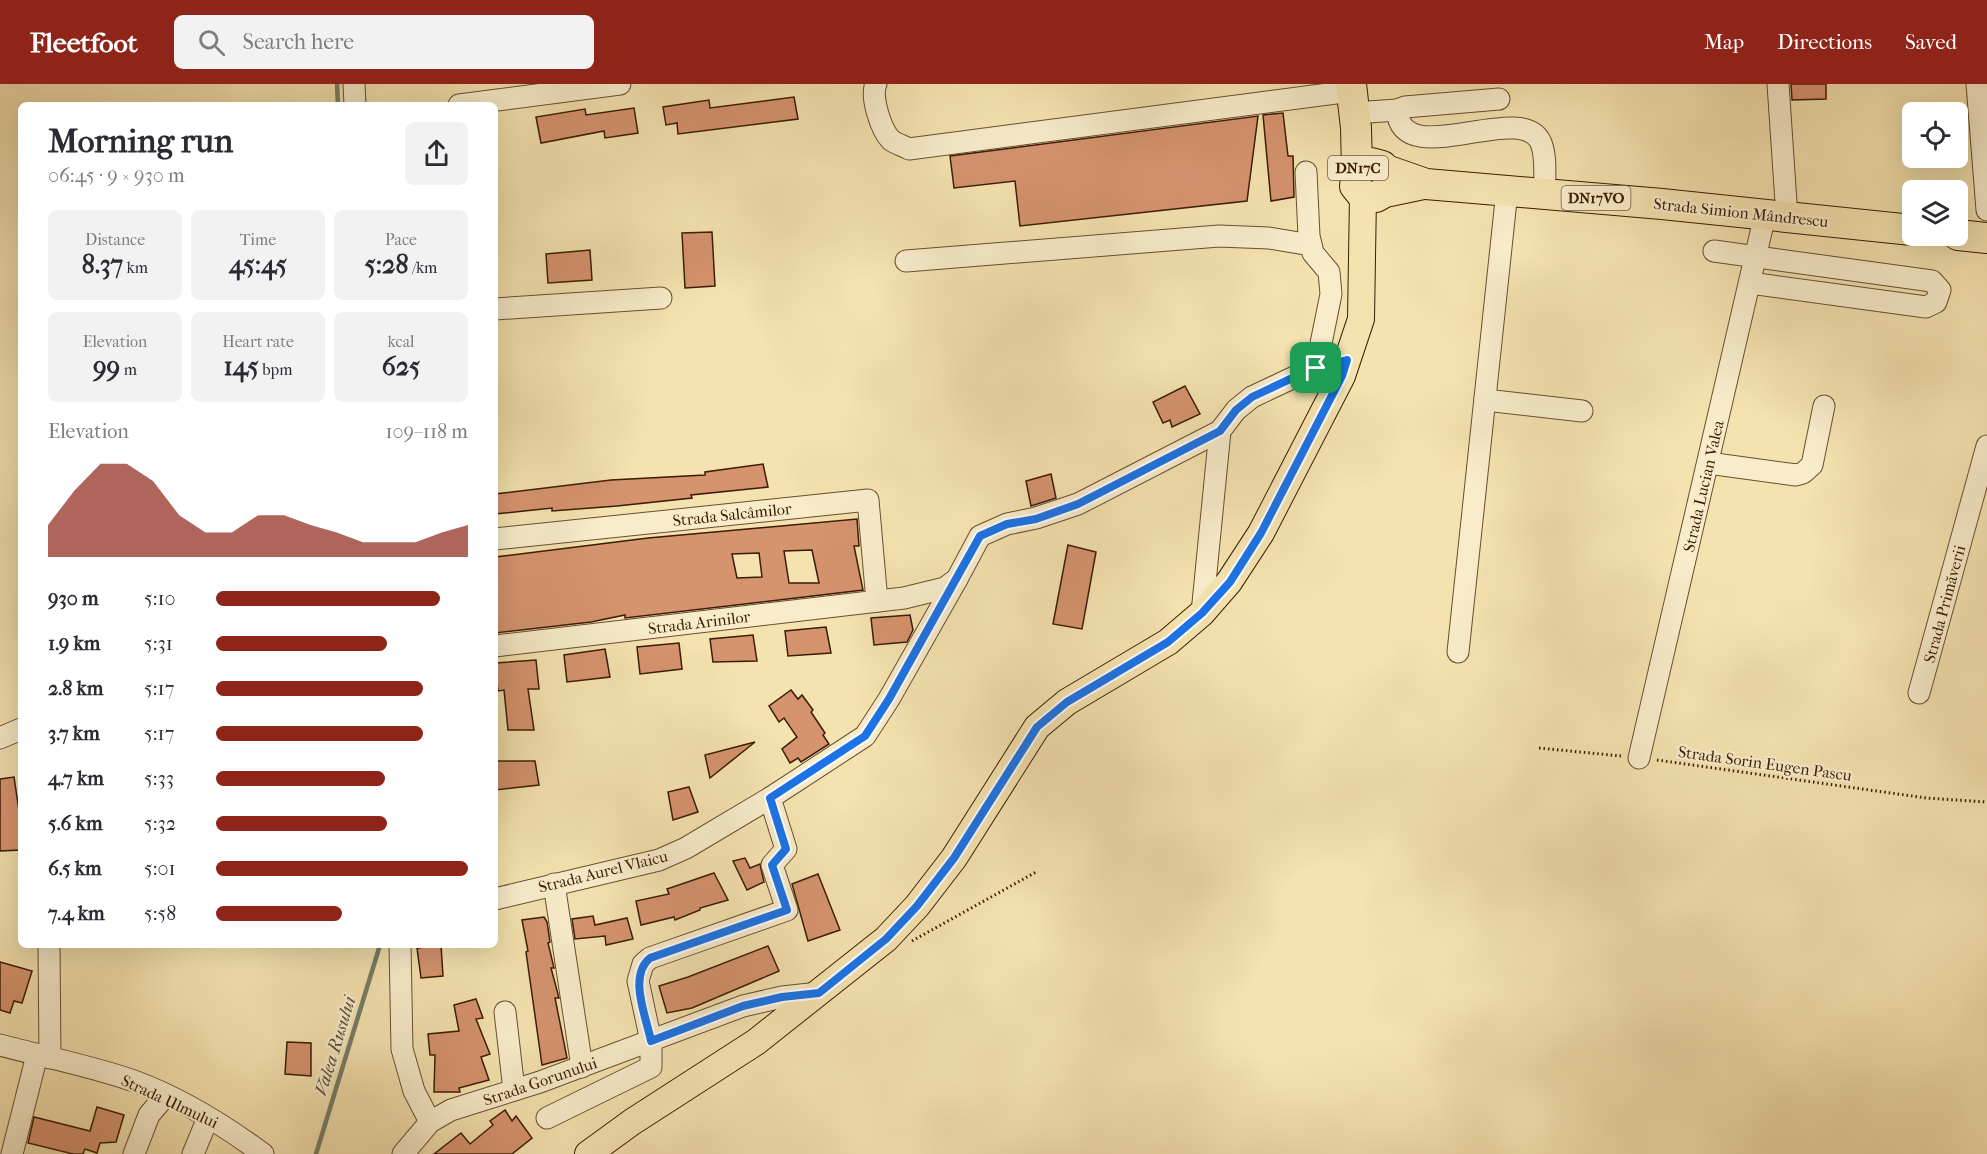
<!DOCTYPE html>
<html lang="en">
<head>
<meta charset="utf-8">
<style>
	body { margin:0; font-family:"IM FELL French Canon",serif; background:#f2f2f3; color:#2b2b33; height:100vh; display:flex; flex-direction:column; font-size:22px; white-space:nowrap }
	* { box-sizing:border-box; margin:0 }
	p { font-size:20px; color:#7c7c81 }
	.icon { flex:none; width:33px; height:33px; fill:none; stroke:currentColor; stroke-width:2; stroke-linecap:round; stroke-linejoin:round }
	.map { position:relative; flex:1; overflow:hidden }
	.panel { position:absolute; left:18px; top:18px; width:480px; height:846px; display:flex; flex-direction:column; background:#fff; border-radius:9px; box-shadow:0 6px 24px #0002 }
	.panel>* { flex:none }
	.tools { position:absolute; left:1902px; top:18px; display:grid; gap:12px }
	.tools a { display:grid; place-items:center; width:66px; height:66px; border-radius:9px; background:#fff; box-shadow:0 6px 24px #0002; font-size:30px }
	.pin { position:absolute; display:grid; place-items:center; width:51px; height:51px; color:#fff; margin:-26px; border-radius:12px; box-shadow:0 3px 9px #0006 }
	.round { display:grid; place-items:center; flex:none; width:63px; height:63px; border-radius:9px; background:#f2f2f3 }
	.overview { display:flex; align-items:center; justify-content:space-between; height:102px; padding:0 30px }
	h1 { font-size:33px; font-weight:700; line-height:45px }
	.figures { display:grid; grid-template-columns:repeat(3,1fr); gap:9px; height:102px; padding:6px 30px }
	.figures div { display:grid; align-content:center; border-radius:9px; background:#f2f2f3; text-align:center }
	.figures b { font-size:26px; font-weight:700 }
	.figures small { font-size:16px; font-weight:400 }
	.figures p { font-size:16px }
	.chart { height:168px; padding:12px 30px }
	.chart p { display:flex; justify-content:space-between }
	.chart svg { width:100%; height:108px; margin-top:6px; fill:#8f2418; opacity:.7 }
	ul { padding:0 30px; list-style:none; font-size:20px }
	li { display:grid; grid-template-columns:96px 72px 1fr; align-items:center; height:45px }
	li i { height:15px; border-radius:8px; background:#8f2418 }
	header { display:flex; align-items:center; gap:36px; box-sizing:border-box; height:84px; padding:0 30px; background:#8f2418; color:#fff }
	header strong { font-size:28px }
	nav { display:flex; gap:33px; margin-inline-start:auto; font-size:21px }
	.search { width:420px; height:54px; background:#f2f2f3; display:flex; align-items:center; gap:15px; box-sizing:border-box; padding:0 21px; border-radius:9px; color:#7c7c81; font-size:22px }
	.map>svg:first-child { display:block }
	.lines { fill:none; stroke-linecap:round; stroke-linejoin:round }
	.stream { stroke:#757d69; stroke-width:4.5 }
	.building { fill:#d5936e; stroke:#3b1c04; stroke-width:1.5; fill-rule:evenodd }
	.minor-casing { stroke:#694e2f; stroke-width:23 }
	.major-casing { stroke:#3b1c04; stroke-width:28 }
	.highway-casing { stroke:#3b1c04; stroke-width:32 }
	.path { stroke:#3b1c04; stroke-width:3; stroke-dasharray:1.5 3; stroke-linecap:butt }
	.minor { stroke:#f8eccb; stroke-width:21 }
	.major { stroke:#f4e2af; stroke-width:26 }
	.highway { stroke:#f4e2af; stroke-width:30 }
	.route-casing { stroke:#fff; stroke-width:12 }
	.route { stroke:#1a73e8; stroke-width:8 }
	.labels { text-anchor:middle; stroke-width:4.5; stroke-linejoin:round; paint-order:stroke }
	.shield { fill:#f8eccb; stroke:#745a40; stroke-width:1.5 }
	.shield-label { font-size:15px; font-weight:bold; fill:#3b1c04 }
	.street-label { font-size:16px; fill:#3b1c04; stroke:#f8eccb }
	.water-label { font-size:18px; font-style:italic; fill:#584c37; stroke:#f8eccb }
</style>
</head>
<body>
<header>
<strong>Fleetfoot</strong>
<div class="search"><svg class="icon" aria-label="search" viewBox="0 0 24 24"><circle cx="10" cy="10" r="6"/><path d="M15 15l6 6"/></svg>Search here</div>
<nav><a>Map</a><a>Directions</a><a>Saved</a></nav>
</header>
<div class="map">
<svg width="1987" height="1070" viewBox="0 0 1987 1070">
	<rect width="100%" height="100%" fill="#f4e2af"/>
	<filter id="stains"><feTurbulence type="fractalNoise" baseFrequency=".00333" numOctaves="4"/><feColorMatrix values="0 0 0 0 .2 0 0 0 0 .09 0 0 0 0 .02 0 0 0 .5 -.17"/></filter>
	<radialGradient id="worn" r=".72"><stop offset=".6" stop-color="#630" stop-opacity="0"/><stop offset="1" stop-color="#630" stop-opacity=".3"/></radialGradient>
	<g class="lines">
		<!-- stream -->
		<g class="stream">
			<path d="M 337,0 L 338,21"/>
			<path d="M 316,1070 L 380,861"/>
		</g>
	</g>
	<!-- building -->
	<g class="building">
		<path d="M 1791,0 L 1826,0 L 1826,15 L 1792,16 Z"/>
		<path d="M 794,13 L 798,35 L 678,50 L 677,39 L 666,41 L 663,23 L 709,16 L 710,24 Z"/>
		<path d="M 634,24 L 638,49 L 605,54 L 604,47 L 541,59 L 536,33 L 585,25 L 586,31 Z"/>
		<path d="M 1283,29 L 1288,72 L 1293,72 L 1294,113 L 1271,117 L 1263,31 Z"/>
		<path d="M 1258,32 L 1247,117 L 1020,142 L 1015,97 L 954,104 L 950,72 Z"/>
		<path d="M 712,148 L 715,202 L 685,204 L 682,149 Z"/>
		<path d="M 590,166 L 592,196 L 548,199 L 546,170 Z"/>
		<path d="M 1185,302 L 1200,330 L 1172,343 L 1170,336 L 1163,339 L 1153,318 Z"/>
		<path d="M 763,380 L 768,403 L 691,411 L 692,414 L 617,422 L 552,427 L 552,424 L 495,430 L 495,410 L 611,396 L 705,391 L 705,388 Z"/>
		<path d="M 1051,390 L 1056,414 L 1031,422 L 1026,397 Z"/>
		<path d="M 857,435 L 859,462 L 854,462 L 863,506 L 625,534 L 625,531 L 591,538 L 495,549 L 495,473 L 648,454 ZM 812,466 L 819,499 L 789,499 L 784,467 ZM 759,469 L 762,493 L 737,494 L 732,470 Z"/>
		<path d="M 1068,461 L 1096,468 L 1082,545 L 1053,540 Z"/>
		<path d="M 910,531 L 913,546 L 907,558 L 874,561 L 871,534 Z"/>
		<path d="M 826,543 L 831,569 L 788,572 L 785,547 Z"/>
		<path d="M 753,551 L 757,577 L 713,578 L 710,555 Z"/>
		<path d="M 679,559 L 682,585 L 640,590 L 637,563 Z"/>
		<path d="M 605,565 L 610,593 L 567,598 L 564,571 Z"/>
		<path d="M 536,576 L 539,605 L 528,605 L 534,646 L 508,646 L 504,606 L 498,607 L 495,579 Z"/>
		<path d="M 791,606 L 798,615 L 802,611 L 813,626 L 811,628 L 825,649 L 823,651 L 829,660 L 801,678 L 798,674 L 790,679 L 782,665 L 797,653 L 784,634 L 779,638 L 769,622 Z"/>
		<path d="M 755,658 L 710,694 L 705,671 Z"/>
		<path d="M 495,677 L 535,677 L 539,701 L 495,706 Z"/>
		<path d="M 14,693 L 21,740 L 21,766 L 0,767 L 0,695 Z"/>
		<path d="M 689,703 L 698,728 L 673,736 L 668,708 Z"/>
		<path d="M 745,774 L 750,784 L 760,780 L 764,798 L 747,806 L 733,777 Z"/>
		<path d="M 714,789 L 728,816 L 700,824 L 700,826 L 675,836 L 674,833 L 641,841 L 636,817 L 669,810 L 667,805 Z"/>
		<path d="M 818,790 L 840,846 L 808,857 L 792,800 Z"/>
		<path d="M 593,832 L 595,841 L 627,834 L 633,855 L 606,861 L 605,852 L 575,855 L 572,835 Z"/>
		<path d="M 544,833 L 547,838 L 550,858 L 548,859 L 554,884 L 551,884 L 559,914 L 555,914 L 567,974 L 542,981 L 526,868 L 528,867 L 522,836 Z"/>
		<path d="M 420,861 L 441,861 L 443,892 L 421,894 L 417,864 L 420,864 Z"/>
		<path d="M 768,862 L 779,887 L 692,924 L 667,929 L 659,902 L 688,893 Z"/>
		<path d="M 0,878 L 32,887 L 22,919 L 14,917 L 10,929 L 0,926 Z"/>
		<path d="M 476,915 L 483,934 L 476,935 L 490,970 L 481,973 L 489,996 L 459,1004 L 460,1008 L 434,1008 L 435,971 L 430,971 L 428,950 L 459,947 L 454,921 Z"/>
		<path d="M 287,958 L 311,959 L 311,992 L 285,990 Z"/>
		<path d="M 97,1023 L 124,1031 L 116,1058 L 100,1059 L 97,1069 L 85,1065 L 83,1070 L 73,1070 L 28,1059 L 34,1033 L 90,1047 Z"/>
		<path d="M 505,1026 L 512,1037 L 516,1032 L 532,1054 L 512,1070 L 434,1070 L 461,1049 L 470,1060 L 493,1041 L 490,1037 Z"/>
	</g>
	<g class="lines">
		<defs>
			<g id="minor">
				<path d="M 354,0 L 355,21"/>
				<path d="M 876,0 C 870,12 881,46 891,56 C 896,60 904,62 909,65 L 1351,7"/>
				<path d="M 1778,0 L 1787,133"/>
				<path d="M 1977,0 L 1987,126"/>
				<path d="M 459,21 L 620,0"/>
				<path d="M 1397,26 L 1405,23 L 1499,15"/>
				<path d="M 1354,29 L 1397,26 C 1402,90 1522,14 1541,59 C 1547,73 1544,95 1545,110"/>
				<path d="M 1306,88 L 1309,152 L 1313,169 L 1329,188 L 1331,210 L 1316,284"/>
				<path d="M 1714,167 L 1932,197 L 1940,206 L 1936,218 L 1926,223 L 1750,199"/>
				<path d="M 906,177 L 1219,152 L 1269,154 L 1311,161"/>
				<path d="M 495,225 L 661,214"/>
				<path d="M 1485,316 L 1582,327"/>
				<path d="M 1708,379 L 1796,391 L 1803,389 L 1812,381 L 1824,322"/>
				<path d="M 495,455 L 868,416 L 877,517"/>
				<path d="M 1202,529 L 1220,347"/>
				<path d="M 495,562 L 904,514 L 945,504 L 957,495 L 980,452 L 1007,440 L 1036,434 L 1078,420 L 1220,347 L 1236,326 L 1252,313 L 1305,288 L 1347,276"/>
				<path d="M 1458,568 L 1507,107"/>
				<path d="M 1919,609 L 1987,362"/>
				<path d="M 0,654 L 21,645"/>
				<path d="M 1639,674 L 1765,131"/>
				<path d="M 770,714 L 865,652 L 889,615 L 957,495"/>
				<path d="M 554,800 L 582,983"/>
				<path d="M 495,815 L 659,776 L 686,764 L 770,714 L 786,765 L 772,781 L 787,826 L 650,874 L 643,880 L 638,897 L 651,957 L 651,983 L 547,1034"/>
				<path d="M 49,861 L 50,974"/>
				<path d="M 400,861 L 402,965 L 414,1007 L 430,1038"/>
				<path d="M 505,928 L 514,1006"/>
				<path d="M 0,961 C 45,973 91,982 134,997 C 180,1014 224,1041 263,1070"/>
				<path d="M 12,1070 L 37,971"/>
				<path d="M 134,1070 L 149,1031 L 165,1012"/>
				<path d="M 193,1070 L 208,1034"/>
				<path d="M 403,1070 L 430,1038 L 451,1026 L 540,998 L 743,922 L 782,913 L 819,909"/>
			</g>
			<path id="major" d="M 588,1070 L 632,1038 L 756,958 L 886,855 L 917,822 L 954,774 L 1037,643 L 1067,618 L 1168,558 L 1202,529 L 1229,498 L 1261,449 L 1342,292 L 1361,235 L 1363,112"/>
			<g id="highway">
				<path d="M 1351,0 L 1356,44 L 1357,85"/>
				<path d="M 1386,86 L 1426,100 L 1662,120 L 1912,146"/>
				<path d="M 1387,103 L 1389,92 L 1382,82 L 1371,79 L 1357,85 L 1355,102 L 1363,112 L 1376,113 L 1385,108 L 1423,100"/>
				<path d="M 1958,151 L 1987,154"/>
			</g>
		</defs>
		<!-- minor casing -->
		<use href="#minor" class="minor-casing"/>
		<!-- major casing -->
		<use href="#major" class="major-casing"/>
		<!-- highway casing -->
		<use href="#highway" class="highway-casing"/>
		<!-- path -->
		<g class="path">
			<path d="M 1539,664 L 1621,672"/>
			<path d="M 1657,676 L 1926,714 L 1987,718"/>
			<path d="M 912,857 L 1036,788"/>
		</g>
		<!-- minor -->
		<use href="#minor" class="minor"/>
		<!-- major -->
		<use href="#major" class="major"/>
		<!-- highway -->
		<use href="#highway" class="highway"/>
	</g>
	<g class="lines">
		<defs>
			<path id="route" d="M 1347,276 L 1342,292 L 1261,449 L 1230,498 L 1202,529 L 1168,558 L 1067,618 L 1037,643 L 954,774 L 917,822 L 886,855 L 819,909 L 782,913 L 743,922 L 651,957 C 646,932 628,892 650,874 L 787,826 L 772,781 L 786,765 L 770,714 L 865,652 L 889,615 L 980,452 L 1007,440 L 1036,435 L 1078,420 L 1220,347 L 1236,326 L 1252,313 L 1305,288 Z"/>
		</defs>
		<!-- route casing -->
		<use href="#route" class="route-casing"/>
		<!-- route -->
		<use href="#route" class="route"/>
	</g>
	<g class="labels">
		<!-- shield labels -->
		<g class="shield">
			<rect x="1328" y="72" width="60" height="24" rx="4.5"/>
			<rect x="1561.5" y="102" width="69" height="24" rx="4.5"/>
		</g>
		<g class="shield-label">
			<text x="1358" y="89">DN17C</text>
			<text x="1596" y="119">DN17VO</text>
		</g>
		<!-- street labels -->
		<g class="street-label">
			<text transform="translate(1741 128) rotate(6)" y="6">Strada Simion Mândrescu</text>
			<text transform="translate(1703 402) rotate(-77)" y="6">Strada Lucian Valea</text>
			<text transform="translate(732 430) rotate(-6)" y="6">Strada Salcâmilor</text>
			<text transform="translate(1944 520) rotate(-75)" y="6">Strada Primăverii</text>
			<text transform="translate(699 538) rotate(-7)" y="6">Strada Arinilor</text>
			<text transform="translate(1765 679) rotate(8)" y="6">Strada Sorin Eugen Pascu</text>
			<text transform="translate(603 787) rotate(-14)" y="6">Strada Aurel Vlaicu</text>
			<text transform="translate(540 997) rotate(-19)" y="6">Strada Gorunului</text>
			<text transform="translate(170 1017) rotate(25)" y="6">Strada Ulmului</text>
		</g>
		<!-- water labels -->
		<g class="water-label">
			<text transform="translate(335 962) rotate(-73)" y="6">Valea Rusului</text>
		</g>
	</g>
	<rect width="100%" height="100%" filter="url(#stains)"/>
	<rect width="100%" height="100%" fill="url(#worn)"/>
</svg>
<div class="tools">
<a><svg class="icon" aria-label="locate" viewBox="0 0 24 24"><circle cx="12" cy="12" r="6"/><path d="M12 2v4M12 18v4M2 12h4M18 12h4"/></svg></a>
<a><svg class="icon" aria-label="layers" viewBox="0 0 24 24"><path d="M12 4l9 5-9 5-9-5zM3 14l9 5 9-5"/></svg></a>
</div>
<div class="pin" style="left:1316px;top:284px;background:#1e9e55"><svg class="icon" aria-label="arrive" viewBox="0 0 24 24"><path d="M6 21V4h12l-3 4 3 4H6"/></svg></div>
<section class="panel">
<div class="overview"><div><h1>Morning run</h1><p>06:45 · 9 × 930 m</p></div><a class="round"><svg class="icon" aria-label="share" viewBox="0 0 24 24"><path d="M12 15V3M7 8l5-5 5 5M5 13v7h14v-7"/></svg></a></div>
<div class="figures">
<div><p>Distance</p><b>8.37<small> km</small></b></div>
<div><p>Time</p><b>45:45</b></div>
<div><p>Pace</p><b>5:28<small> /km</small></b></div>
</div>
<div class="figures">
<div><p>Elevation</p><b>99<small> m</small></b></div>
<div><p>Heart rate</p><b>145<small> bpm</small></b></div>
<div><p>kcal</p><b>625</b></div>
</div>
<div class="chart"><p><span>Elevation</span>109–118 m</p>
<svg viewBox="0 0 160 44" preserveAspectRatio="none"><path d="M0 44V31L10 17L20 6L30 6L40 13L50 27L60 34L70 34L80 27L90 27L100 31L110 34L120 38L130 38L140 38L150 34L160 31V44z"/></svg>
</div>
<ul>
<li><b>930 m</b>5:10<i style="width:89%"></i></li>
<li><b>1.9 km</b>5:31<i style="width:68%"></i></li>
<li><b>2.8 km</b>5:17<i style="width:82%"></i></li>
<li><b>3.7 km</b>5:17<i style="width:82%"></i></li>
<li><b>4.7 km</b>5:33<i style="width:67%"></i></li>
<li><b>5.6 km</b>5:32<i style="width:68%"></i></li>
<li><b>6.5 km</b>5:01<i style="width:100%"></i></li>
<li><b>7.4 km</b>5:58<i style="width:50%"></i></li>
</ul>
</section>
</div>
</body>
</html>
